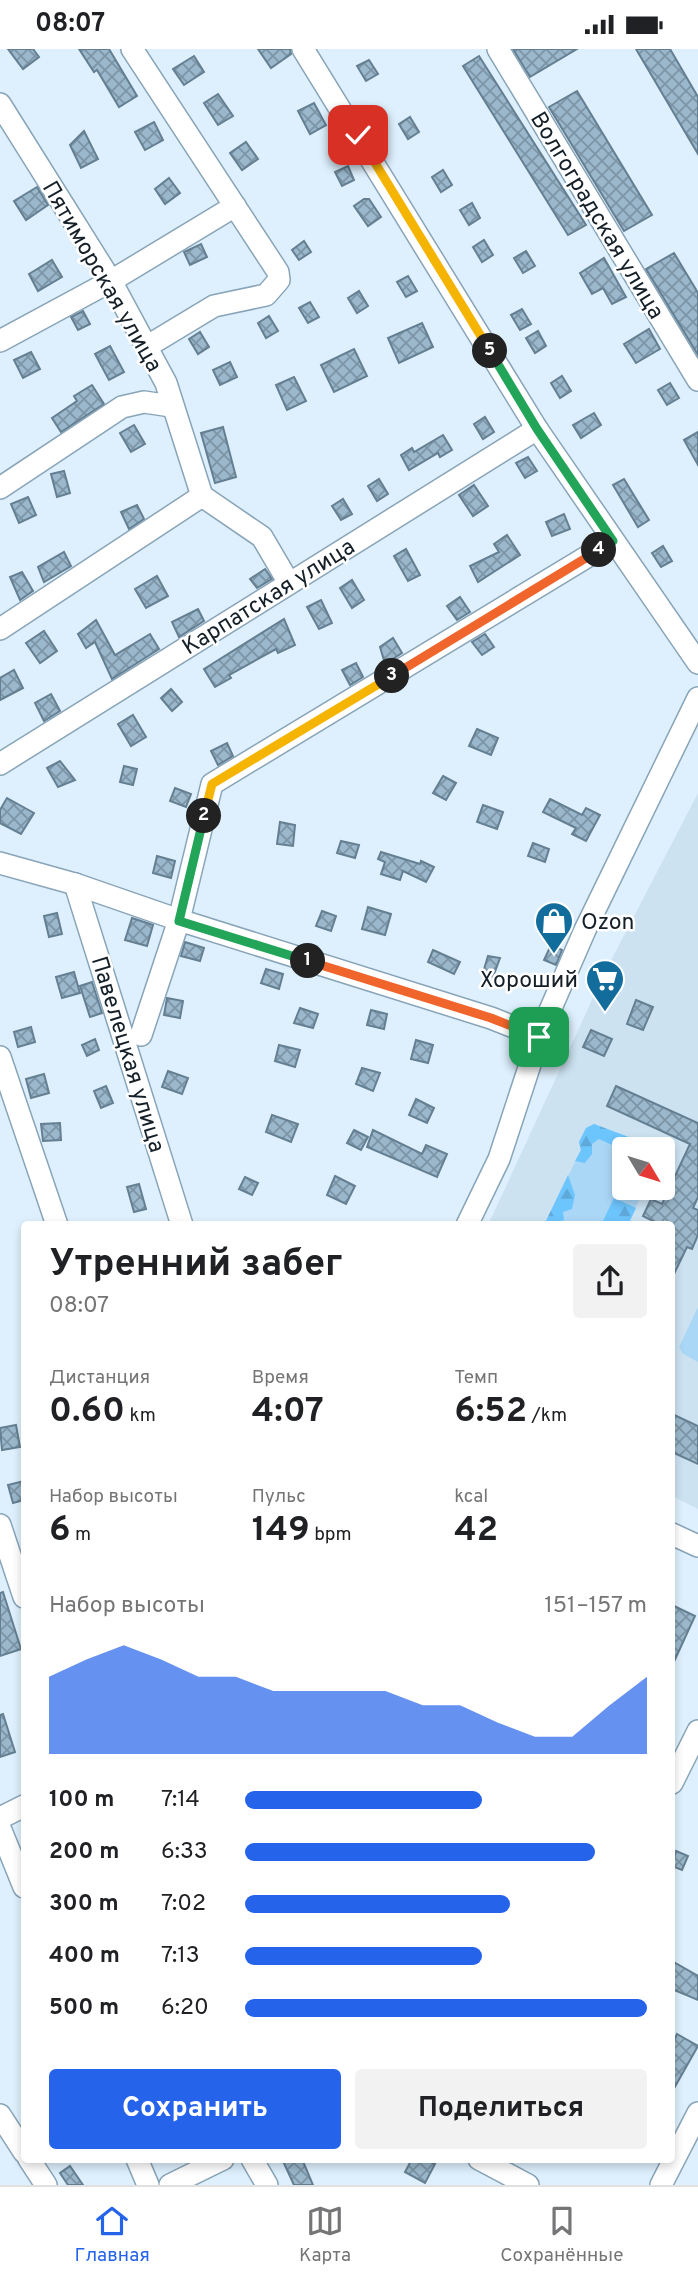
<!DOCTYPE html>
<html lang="ru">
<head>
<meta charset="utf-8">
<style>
	body { margin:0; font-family:Overpass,sans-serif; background:#f2f2f2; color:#202124; height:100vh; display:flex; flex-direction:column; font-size:26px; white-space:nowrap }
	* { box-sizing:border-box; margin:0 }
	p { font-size:23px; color:#757577 }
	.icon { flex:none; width:38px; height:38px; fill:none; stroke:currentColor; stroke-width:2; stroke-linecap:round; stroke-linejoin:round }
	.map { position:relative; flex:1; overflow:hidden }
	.drawer { position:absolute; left:21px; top:1172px; width:654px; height:942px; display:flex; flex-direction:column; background:#fff; border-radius:7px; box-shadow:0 4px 10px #0003 }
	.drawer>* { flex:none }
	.needle { width:46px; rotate:128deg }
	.buttons { position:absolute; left:612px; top:1088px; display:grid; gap:14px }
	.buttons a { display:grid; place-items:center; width:63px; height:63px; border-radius:7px; background:#fff; box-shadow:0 4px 10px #0003; font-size:35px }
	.pin { position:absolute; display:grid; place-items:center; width:60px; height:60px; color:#fff; margin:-30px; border-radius:14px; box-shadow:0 4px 10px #0006 }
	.km { position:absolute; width:35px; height:35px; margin:-18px; border-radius:50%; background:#222; color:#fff; font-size:19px; line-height:35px; text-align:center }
	.round { display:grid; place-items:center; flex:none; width:74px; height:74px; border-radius:7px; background:#f2f2f2 }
	.summary { display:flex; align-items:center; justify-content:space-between; height:119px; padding:0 28px }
	h1 { font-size:38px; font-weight:700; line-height:52px }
	.stats { display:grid; grid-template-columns:repeat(3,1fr); gap:10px; height:119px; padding:7px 28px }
	.stats div { display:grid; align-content:center }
	.stats b { font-size:35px; font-weight:700 }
	.stats small { font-size:19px; font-weight:400 }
	.stats p { font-size:19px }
	.chart { height:196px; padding:14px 28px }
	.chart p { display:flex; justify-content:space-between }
	.chart svg { width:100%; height:126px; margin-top:7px; fill:#2563eb; opacity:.7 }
	.cta { display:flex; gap:14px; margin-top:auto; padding:14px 28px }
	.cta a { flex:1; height:80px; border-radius:7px; background:#2563eb; color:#fff; font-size:28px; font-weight:700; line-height:80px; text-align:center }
	.cta a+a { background:#f2f2f2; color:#202124 }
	ul { padding:0 28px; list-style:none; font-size:23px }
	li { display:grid; grid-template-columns:112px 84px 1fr; align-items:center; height:52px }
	li i { height:18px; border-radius:9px; background:#2563eb }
	.status { display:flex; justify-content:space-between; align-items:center; height:49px; padding:0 35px; background:#fff; direction:ltr }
	.status svg { height:19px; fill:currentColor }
	.dock { display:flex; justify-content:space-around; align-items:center; height:98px; border-top:2px solid #e0e0e0; background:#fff; font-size:19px; color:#757577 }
	.dock a { display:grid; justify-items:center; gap:4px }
	.dock .on { color:#2563eb }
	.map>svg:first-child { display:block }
	.built { fill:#cce2f1; fill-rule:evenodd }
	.green { fill:#abd7f7 }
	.forest { fill:url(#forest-firs) }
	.building { fill:url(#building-cross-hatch); stroke:#647f92; stroke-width:2 }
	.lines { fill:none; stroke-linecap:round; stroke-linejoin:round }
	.minor-casing { stroke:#88a4b8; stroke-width:24 }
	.minor { stroke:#fff; stroke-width:21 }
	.split-1-casing { stroke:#fff; stroke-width:14 }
	.split-2-casing { stroke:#fff; stroke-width:14 }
	.split-3-casing { stroke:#fff; stroke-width:14 }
	.split-4-casing { stroke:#fff; stroke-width:14 }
	.split-5-casing { stroke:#fff; stroke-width:14 }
	.split-6-casing { stroke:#fff; stroke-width:14 }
	.split-1 { stroke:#f0652b; stroke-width:9 }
	.split-2 { stroke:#22a559; stroke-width:9 }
	.split-3 { stroke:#f5b400; stroke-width:9 }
	.split-4 { stroke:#f0652b; stroke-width:9 }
	.split-5 { stroke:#22a559; stroke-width:9 }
	.split-6 { stroke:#f5b400; stroke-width:9 }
	.labels { text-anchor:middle; stroke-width:5; stroke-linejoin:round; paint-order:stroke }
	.street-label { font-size:23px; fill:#141f27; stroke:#fff }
	.poi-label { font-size:23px; fill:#141f27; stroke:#fff; text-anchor:start }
</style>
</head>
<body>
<div class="status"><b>08:07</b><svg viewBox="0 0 49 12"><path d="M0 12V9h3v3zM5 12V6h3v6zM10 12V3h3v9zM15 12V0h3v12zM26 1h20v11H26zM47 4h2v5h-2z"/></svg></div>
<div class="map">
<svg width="698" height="2136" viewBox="0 0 698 2136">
	<defs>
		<pattern id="forest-firs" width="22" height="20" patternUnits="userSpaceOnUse" patternTransform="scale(1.75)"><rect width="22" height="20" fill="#6dc5fd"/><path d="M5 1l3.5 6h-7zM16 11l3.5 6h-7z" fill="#5ea9d9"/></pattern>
		<pattern id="building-cross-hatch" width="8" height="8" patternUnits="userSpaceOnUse" patternTransform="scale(1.75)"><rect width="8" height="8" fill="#9ab7cb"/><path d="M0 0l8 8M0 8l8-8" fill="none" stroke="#7c94a5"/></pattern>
	</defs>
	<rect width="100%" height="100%" fill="#def0fd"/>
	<!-- built -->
	<path class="built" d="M 698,744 L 698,1460 L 672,1447 L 672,1176 L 488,1176 L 604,925 ZM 625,1101 L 663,1101 L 663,1139 L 625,1139 Z"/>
	<!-- green -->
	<g class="green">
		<path d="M 594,1075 L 642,1093 L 651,1101 L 625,1101 L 625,1139 L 644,1139 L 628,1176 L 544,1176 L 581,1101 L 579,1093 L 586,1079 Z"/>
		<path d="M 698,1258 L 698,1313 L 683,1305 L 679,1298 Z"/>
	</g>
	<!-- forest -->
	<g class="forest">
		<path d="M 594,1075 L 642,1093 L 651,1101 L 625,1102 L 599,1090 L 592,1095 L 592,1105 L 585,1114 L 575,1112 L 581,1101 L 579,1093 L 586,1079 Z"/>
		<path d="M 568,1126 L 575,1146 L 572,1160 L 563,1163 L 564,1171 L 544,1176 Z"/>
		<path d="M 614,1149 L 636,1159 L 628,1176 L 601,1176 Z"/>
	</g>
	<!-- building -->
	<g class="building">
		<path d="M 8,0 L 33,0 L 39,8 L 23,20 Z"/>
		<path d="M 79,0 L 109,0 L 137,47 L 119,58 L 97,21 L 94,23 Z"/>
		<path d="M 258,0 L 290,0 L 291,5 L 271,19 Z"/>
		<path d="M 513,0 L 577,0 L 530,28 Z"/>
		<path d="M 636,0 L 670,0 L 698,48 L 698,105 Z"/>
		<path d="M 194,7 L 204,23 L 184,36 L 173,20 Z"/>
		<path d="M 479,7 L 586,176 L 568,186 L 463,17 Z"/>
		<path d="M 369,11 L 378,25 L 366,32 L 357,17 Z"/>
		<path d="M 577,42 L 652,166 L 624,182 L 549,58 Z"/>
		<path d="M 218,45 L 233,67 L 218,76 L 204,54 Z"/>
		<path d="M 314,54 L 326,76 L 310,85 L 298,62 Z"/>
		<path d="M 410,68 L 419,83 L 408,90 L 399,75 Z"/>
		<path d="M 154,73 L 163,91 L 145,101 L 135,83 Z"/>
		<path d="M 84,82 L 98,110 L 81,119 L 70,96 Z"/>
		<path d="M 246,93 L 258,110 L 242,121 L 230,104 Z"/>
		<path d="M 348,117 L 354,131 L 342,137 L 335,123 Z"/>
		<path d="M 443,121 L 452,136 L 441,143 L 432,128 Z"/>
		<path d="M 169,129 L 180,144 L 165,155 L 155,140 Z"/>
		<path d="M 37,138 L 48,156 L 26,171 L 14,152 Z"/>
		<path d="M 364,150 L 369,150 L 381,168 L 368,177 L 354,157 Z"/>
		<path d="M 472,154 L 480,169 L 469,176 L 460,161 Z"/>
		<path d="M 484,191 L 493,206 L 482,213 L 473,198 Z"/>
		<path d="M 304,192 L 311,203 L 299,211 L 292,201 Z"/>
		<path d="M 201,195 L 207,208 L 190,216 L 184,203 Z"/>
		<path d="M 526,202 L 535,217 L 523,224 L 514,209 Z"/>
		<path d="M 674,204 L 698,244 L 698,306 L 646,220 Z"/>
		<path d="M 604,209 L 626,248 L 612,255 L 603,239 L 592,245 L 580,224 Z"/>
		<path d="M 52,211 L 62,228 L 38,242 L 29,225 Z"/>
		<path d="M 408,227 L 417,242 L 406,248 L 397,233 Z"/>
		<path d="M 359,242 L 368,257 L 357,264 L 348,249 Z"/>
		<path d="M 310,253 L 319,268 L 308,274 L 299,259 Z"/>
		<path d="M 522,260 L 531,275 L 520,281 L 511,266 Z"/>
		<path d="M 83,262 L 90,275 L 78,281 L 71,268 Z"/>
		<path d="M 269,267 L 278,282 L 266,289 L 258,274 Z"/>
		<path d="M 422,274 L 433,298 L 399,314 L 388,289 Z"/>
		<path d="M 649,280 L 660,300 L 636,314 L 624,295 Z"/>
		<path d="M 538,282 L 546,297 L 535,304 L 526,289 Z"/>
		<path d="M 200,283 L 209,298 L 198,305 L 189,290 Z"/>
		<path d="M 110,297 L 124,323 L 109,331 L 95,305 Z"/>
		<path d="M 354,300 L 367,327 L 334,343 L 321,316 Z"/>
		<path d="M 31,303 L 40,320 L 23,329 L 14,311 Z"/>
		<path d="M 230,313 L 237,328 L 220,336 L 213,321 Z"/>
		<path d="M 562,327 L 571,342 L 560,349 L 551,334 Z"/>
		<path d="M 294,328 L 306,352 L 287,361 L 276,336 Z"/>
		<path d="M 670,334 L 679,349 L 667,356 L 658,341 Z"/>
		<path d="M 92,336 L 104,355 L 61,383 L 52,369 L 77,352 L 74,347 Z"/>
		<path d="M 594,364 L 601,376 L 581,389 L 573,376 Z"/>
		<path d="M 485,368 L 494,383 L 483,390 L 474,375 Z"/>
		<path d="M 134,376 L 145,395 L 131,403 L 120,384 Z"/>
		<path d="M 223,378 L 236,428 L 215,434 L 201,384 Z"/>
		<path d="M 698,383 L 698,416 L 684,391 Z"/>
		<path d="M 443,386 L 452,401 L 440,408 L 438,404 L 409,421 L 401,406 L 412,399 L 414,403 Z"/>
		<path d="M 528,408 L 537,422 L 525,429 L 516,414 Z"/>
		<path d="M 64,422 L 70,444 L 57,448 L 51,425 Z"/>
		<path d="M 379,430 L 388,445 L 377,452 L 368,437 Z"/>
		<path d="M 624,430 L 649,471 L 638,478 L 613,436 Z"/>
		<path d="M 474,436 L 488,457 L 473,467 L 459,446 Z"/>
		<path d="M 28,448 L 36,466 L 19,474 L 11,455 Z"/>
		<path d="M 343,450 L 352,465 L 341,471 L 332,457 Z"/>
		<path d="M 137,456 L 144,470 L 129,480 L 121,463 Z"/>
		<path d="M 564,465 L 570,480 L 552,487 L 546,473 Z"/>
		<path d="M 507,486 L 520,506 L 478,533 L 470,517 L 499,503 L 494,495 Z"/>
		<path d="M 663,497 L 672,512 L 661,518 L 652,504 Z"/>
		<path d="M 406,500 L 420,526 L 408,532 L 394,507 Z"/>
		<path d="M 64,503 L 71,517 L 44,533 L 38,518 Z"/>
		<path d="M 265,520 L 272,530 L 257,539 L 250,530 Z"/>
		<path d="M 22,523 L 33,542 L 20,551 L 10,528 Z"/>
		<path d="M 157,527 L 168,547 L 146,559 L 135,540 Z"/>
		<path d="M 352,531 L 364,551 L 352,559 L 340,539 Z"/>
		<path d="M 460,548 L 470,563 L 457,571 L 447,557 Z"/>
		<path d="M 321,551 L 332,574 L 319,580 L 307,558 Z"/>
		<path d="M 198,560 L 204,572 L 179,588 L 172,573 Z"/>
		<path d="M 284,570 L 295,596 L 278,604 L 276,600 L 229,626 L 231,629 L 215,638 L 204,620 Z"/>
		<path d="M 96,571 L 115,606 L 150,585 L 159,600 L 112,630 L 95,593 L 86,599 L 78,585 Z"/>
		<path d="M 44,582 L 57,602 L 40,614 L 26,594 Z"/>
		<path d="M 485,585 L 494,598 L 482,606 L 472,593 Z"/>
		<path d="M 393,589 L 402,604 L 385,615 L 380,598 Z"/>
		<path d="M 356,614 L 363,628 L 350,636 L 342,621 Z"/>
		<path d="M 14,621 L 23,639 L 0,651 L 0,629 Z"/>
		<path d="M 171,640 L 182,653 L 172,662 L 161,649 Z"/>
		<path d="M 51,645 L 60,662 L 44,672 L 35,654 Z"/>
		<path d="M 133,666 L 146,688 L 131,697 L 118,675 Z"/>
		<path d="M 477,680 L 498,689 L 491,706 L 469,697 Z"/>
		<path d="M 227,694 L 233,707 L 218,716 L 211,702 Z"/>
		<path d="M 60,712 L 75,731 L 58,738 L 47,719 Z"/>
		<path d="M 124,717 L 137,720 L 133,736 L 120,733 Z"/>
		<path d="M 443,727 L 456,734 L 446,751 L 433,744 Z"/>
		<path d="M 175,739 L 191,745 L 186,758 L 170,752 Z"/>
		<path d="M 7,749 L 34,764 L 21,785 L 0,774 L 0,761 Z"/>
		<path d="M 550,750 L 582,766 L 586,759 L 600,766 L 586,792 L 572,785 L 576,779 L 543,763 Z"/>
		<path d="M 483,756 L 503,763 L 497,780 L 477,773 Z"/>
		<path d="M 280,773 L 295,776 L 293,797 L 277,795 Z"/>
		<path d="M 341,792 L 359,796 L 355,809 L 337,804 Z"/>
		<path d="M 533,794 L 549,800 L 545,813 L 528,807 Z"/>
		<path d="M 381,803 L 420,815 L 421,812 L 434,818 L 426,833 L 403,822 L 400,831 L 381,825 L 385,813 L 378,810 Z"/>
		<path d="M 157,807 L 175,812 L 171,829 L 153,824 Z"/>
		<path d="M 368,858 L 391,865 L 385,886 L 362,880 Z"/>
		<path d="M 322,862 L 336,867 L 331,882 L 316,877 Z"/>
		<path d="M 57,864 L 62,885 L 49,888 L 44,867 Z"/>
		<path d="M 132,869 L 153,876 L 147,897 L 125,891 Z"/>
		<path d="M 185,893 L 204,899 L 200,912 L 181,907 Z"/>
		<path d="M 551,896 L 562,901 L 556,916 L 544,911 Z"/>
		<path d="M 433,901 L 460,913 L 454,925 L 428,913 Z"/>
		<path d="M 488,907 L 500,909 L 493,928 L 483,924 Z"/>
		<path d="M 266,920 L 283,925 L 279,940 L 261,934 Z"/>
		<path d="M 74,923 L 80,944 L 62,949 L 56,928 Z"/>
		<path d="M 92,933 L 102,964 L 90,968 L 80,937 Z"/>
		<path d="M 167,949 L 183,952 L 180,969 L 164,966 Z"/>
		<path d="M 636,951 L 653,958 L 643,981 L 627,975 Z"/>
		<path d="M 300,959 L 318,965 L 313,979 L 294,974 Z"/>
		<path d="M 371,961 L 387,965 L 384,980 L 367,976 Z"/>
		<path d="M 31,978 L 35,993 L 18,998 L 14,983 Z"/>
		<path d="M 591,981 L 612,990 L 604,1007 L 583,998 Z"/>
		<path d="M 95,990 L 99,1001 L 87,1007 L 82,996 Z"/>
		<path d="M 416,991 L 433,996 L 428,1014 L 411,1010 Z"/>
		<path d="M 279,996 L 300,1001 L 295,1018 L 275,1012 Z"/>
		<path d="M 362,1019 L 380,1024 L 373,1042 L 356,1035 Z"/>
		<path d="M 168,1022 L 188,1029 L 182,1045 L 162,1038 Z"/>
		<path d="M 44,1025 L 49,1044 L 31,1049 L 26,1030 Z"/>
		<path d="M 106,1037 L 113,1054 L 101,1059 L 94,1042 Z"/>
		<path d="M 616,1037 L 698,1074 L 698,1148 L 693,1159 L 698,1161 L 698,1186 L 692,1200 L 687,1198 L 672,1229 L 672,1176 L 654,1176 L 655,1173 L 643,1167 L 651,1150 L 662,1155 L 690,1095 L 607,1057 Z"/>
		<path d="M 416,1050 L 434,1059 L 427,1074 L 409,1066 Z"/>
		<path d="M 272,1066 L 298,1075 L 291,1093 L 266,1083 Z"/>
		<path d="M 60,1074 L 61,1091 L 43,1092 L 41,1075 Z"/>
		<path d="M 354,1081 L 368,1088 L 361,1101 L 347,1094 Z"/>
		<path d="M 373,1081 L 422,1105 L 426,1096 L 447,1105 L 437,1128 L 367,1098 Z"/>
		<path d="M 335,1127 L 355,1137 L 346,1155 L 327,1146 Z"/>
		<path d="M 245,1128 L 258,1134 L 252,1146 L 239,1140 Z"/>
		<path d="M 139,1135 L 146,1160 L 134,1163 L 127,1138 Z"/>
		<path d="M 672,1365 L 698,1377 L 698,1415 L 672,1403 Z"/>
		<path d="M 16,1376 L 20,1398 L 2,1401 L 0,1379 Z"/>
		<path d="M 24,1432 L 24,1451 L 13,1454 L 8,1436 Z"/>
		<path d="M 3,1543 L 21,1600 L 0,1607 L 0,1544 Z"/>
		<path d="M 672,1556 L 695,1567 L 672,1617 Z"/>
		<path d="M 3,1665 L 15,1703 L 0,1708 L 0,1666 Z"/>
		<path d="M 676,1802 L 688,1807 L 682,1821 L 672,1817 Z"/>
		<path d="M 672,1912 L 698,1927 L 698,1951 L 672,1940 Z"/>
		<path d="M 677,1985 L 698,1997 L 672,2043 L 672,1996 Z"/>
		<path d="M 282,2110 L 302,2110 L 313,2136 L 294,2136 Z"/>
		<path d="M 412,2110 L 425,2110 L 435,2115 L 425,2134 L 405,2123 Z"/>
		<path d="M 70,2117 L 83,2136 L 68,2136 L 60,2124 Z"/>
	</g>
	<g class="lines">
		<defs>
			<g id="minor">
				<path d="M 132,0 L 278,223 L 279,231 L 266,246 L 214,257 L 146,298"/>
				<path d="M 303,0 L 537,380 L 698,614"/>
				<path d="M 498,0 L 698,331"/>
				<path d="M 0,55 L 111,232 L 166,334 L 202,447 L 262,488 L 289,534"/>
				<path d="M 0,292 L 111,232 L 235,157"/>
				<path d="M 0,439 L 122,358 L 144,353 L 171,357"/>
				<path d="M 0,580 L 202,447"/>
				<path d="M 0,715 L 537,380"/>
				<path d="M 0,814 L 75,835 L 179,871 L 491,969 L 539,988"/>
				<path d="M 75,835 L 182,1176"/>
				<path d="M 141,986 L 179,871 L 212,735 L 613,492"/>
				<path d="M 0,1008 L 57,1176"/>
				<path d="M 467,1176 L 499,1110 L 541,982 L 585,881 L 698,649"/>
				<path d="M 0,1476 L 24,1548"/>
				<path d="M 672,1485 L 698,1497"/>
				<path d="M 672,1734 L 698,1682"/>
				<path d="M 0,1769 L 24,1757"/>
				<path d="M 0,1779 L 24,1838"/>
				<path d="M 0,2066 L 24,2103"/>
				<path d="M 29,2110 L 46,2136"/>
				<path d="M 137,2110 L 148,2136"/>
				<path d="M 252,2110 L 267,2136"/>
				<path d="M 479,2110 L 528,2136"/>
				<path d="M 170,2136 L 223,2110"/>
				<path d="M 661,2136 L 698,2064"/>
			</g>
		</defs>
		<!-- minor casing -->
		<use href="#minor" class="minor-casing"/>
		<!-- minor -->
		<use href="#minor" class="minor"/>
	</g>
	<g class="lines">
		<defs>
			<path id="split-1" d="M 308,912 L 491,969 L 539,988"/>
			<path id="split-2" d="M 204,767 L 179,872 L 308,912"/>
			<path id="split-3" d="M 204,767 L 212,735 L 392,627"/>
			<path id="split-4" d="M 392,627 L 599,501"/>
			<path id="split-5" d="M 490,302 L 537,380 L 613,492 L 599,501"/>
			<path id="split-6" d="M 358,86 L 490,302"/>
		</defs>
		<!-- split-1 casing -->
		<use href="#split-1" class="split-1-casing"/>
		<!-- split-2 casing -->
		<use href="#split-2" class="split-2-casing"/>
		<!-- split-3 casing -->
		<use href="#split-3" class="split-3-casing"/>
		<!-- split-4 casing -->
		<use href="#split-4" class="split-4-casing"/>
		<!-- split-5 casing -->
		<use href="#split-5" class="split-5-casing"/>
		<!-- split-6 casing -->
		<use href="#split-6" class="split-6-casing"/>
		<!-- split-1 -->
		<use href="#split-1" class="split-1"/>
		<!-- split-2 -->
		<use href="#split-2" class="split-2"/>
		<!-- split-3 -->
		<use href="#split-3" class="split-3"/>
		<!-- split-4 -->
		<use href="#split-4" class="split-4"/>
		<!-- split-5 -->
		<use href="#split-5" class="split-5"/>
		<!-- split-6 -->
		<use href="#split-6" class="split-6"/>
	</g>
	<!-- icons -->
	<defs>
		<symbol id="shop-pin" viewBox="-11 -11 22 30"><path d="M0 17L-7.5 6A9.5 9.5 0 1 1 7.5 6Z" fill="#126c9c" stroke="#fff"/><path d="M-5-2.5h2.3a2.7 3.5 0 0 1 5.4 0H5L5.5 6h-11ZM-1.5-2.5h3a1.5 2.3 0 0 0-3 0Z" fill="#fff"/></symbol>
		<symbol id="supermarket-pin" viewBox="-11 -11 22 30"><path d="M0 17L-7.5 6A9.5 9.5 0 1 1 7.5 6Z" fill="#126c9c" stroke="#fff"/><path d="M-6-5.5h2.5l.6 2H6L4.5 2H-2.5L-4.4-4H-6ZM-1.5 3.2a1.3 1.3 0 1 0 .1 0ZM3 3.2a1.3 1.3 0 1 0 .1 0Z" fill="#fff"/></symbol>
	</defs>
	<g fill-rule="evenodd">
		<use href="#shop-pin" x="532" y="850" width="44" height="60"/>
		<use href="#supermarket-pin" x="583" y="908" width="44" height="60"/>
	</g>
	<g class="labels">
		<!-- street labels -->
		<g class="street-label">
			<text transform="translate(598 166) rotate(59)" y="8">Волгоградская улица</text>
			<text transform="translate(103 227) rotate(60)" y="8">Пятиморская улица</text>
			<text transform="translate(268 547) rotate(-32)" y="8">Карпатская улица</text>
			<text transform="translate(129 1005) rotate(73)" y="8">Павелецкая улица</text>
		</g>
		<!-- poi labels -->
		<g class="poi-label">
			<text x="581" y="880">Ozon</text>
			<text x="578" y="938" text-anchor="end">Хороший</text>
		</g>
	</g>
</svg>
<div class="buttons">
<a><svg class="needle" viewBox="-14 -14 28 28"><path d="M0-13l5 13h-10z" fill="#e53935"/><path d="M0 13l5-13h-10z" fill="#757577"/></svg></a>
</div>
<div class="pin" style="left:539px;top:988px;background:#1e9e55"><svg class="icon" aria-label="arrive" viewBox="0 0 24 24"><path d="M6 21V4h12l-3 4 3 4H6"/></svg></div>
<div class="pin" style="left:358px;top:86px;background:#d93025"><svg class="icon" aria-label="check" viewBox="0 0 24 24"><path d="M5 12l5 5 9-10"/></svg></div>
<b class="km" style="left:308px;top:912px">1</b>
<b class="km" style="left:204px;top:767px">2</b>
<b class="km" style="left:392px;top:627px">3</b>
<b class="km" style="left:599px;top:501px">4</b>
<b class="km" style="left:490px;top:302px">5</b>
<section class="drawer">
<div class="summary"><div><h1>Утренний забег</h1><p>08:07</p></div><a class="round"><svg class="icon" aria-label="share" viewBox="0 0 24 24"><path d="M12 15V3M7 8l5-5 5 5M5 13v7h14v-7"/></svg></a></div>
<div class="stats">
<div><p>Дистанция</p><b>0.60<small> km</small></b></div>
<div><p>Время</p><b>4:07</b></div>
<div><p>Темп</p><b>6:52<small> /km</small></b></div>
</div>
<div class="stats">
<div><p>Набор высоты</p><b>6<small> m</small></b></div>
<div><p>Пульс</p><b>149<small> bpm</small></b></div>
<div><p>kcal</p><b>42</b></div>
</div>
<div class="chart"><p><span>Набор высоты</span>151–157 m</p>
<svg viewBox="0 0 160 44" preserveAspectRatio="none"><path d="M0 44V17L10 11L20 6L30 11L40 17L50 17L60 22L70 22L80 22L90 22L100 27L110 27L120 33L130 38L140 38L150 27L160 17V44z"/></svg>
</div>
<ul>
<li><b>100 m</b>7:14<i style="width:59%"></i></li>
<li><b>200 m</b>6:33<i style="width:87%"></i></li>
<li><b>300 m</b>7:02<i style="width:66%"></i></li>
<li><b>400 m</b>7:13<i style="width:59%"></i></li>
<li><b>500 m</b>6:20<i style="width:100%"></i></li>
</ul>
<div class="cta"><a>Сохранить</a><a>Поделиться</a></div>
</section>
</div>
<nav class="dock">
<a class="on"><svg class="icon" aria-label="home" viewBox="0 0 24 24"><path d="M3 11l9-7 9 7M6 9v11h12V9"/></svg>Главная</a>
<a><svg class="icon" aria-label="map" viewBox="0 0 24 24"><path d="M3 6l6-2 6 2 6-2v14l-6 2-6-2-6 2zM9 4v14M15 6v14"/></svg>Карта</a>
<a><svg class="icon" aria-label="saved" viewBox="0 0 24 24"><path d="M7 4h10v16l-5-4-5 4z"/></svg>Сохранённые</a>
</nav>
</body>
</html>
